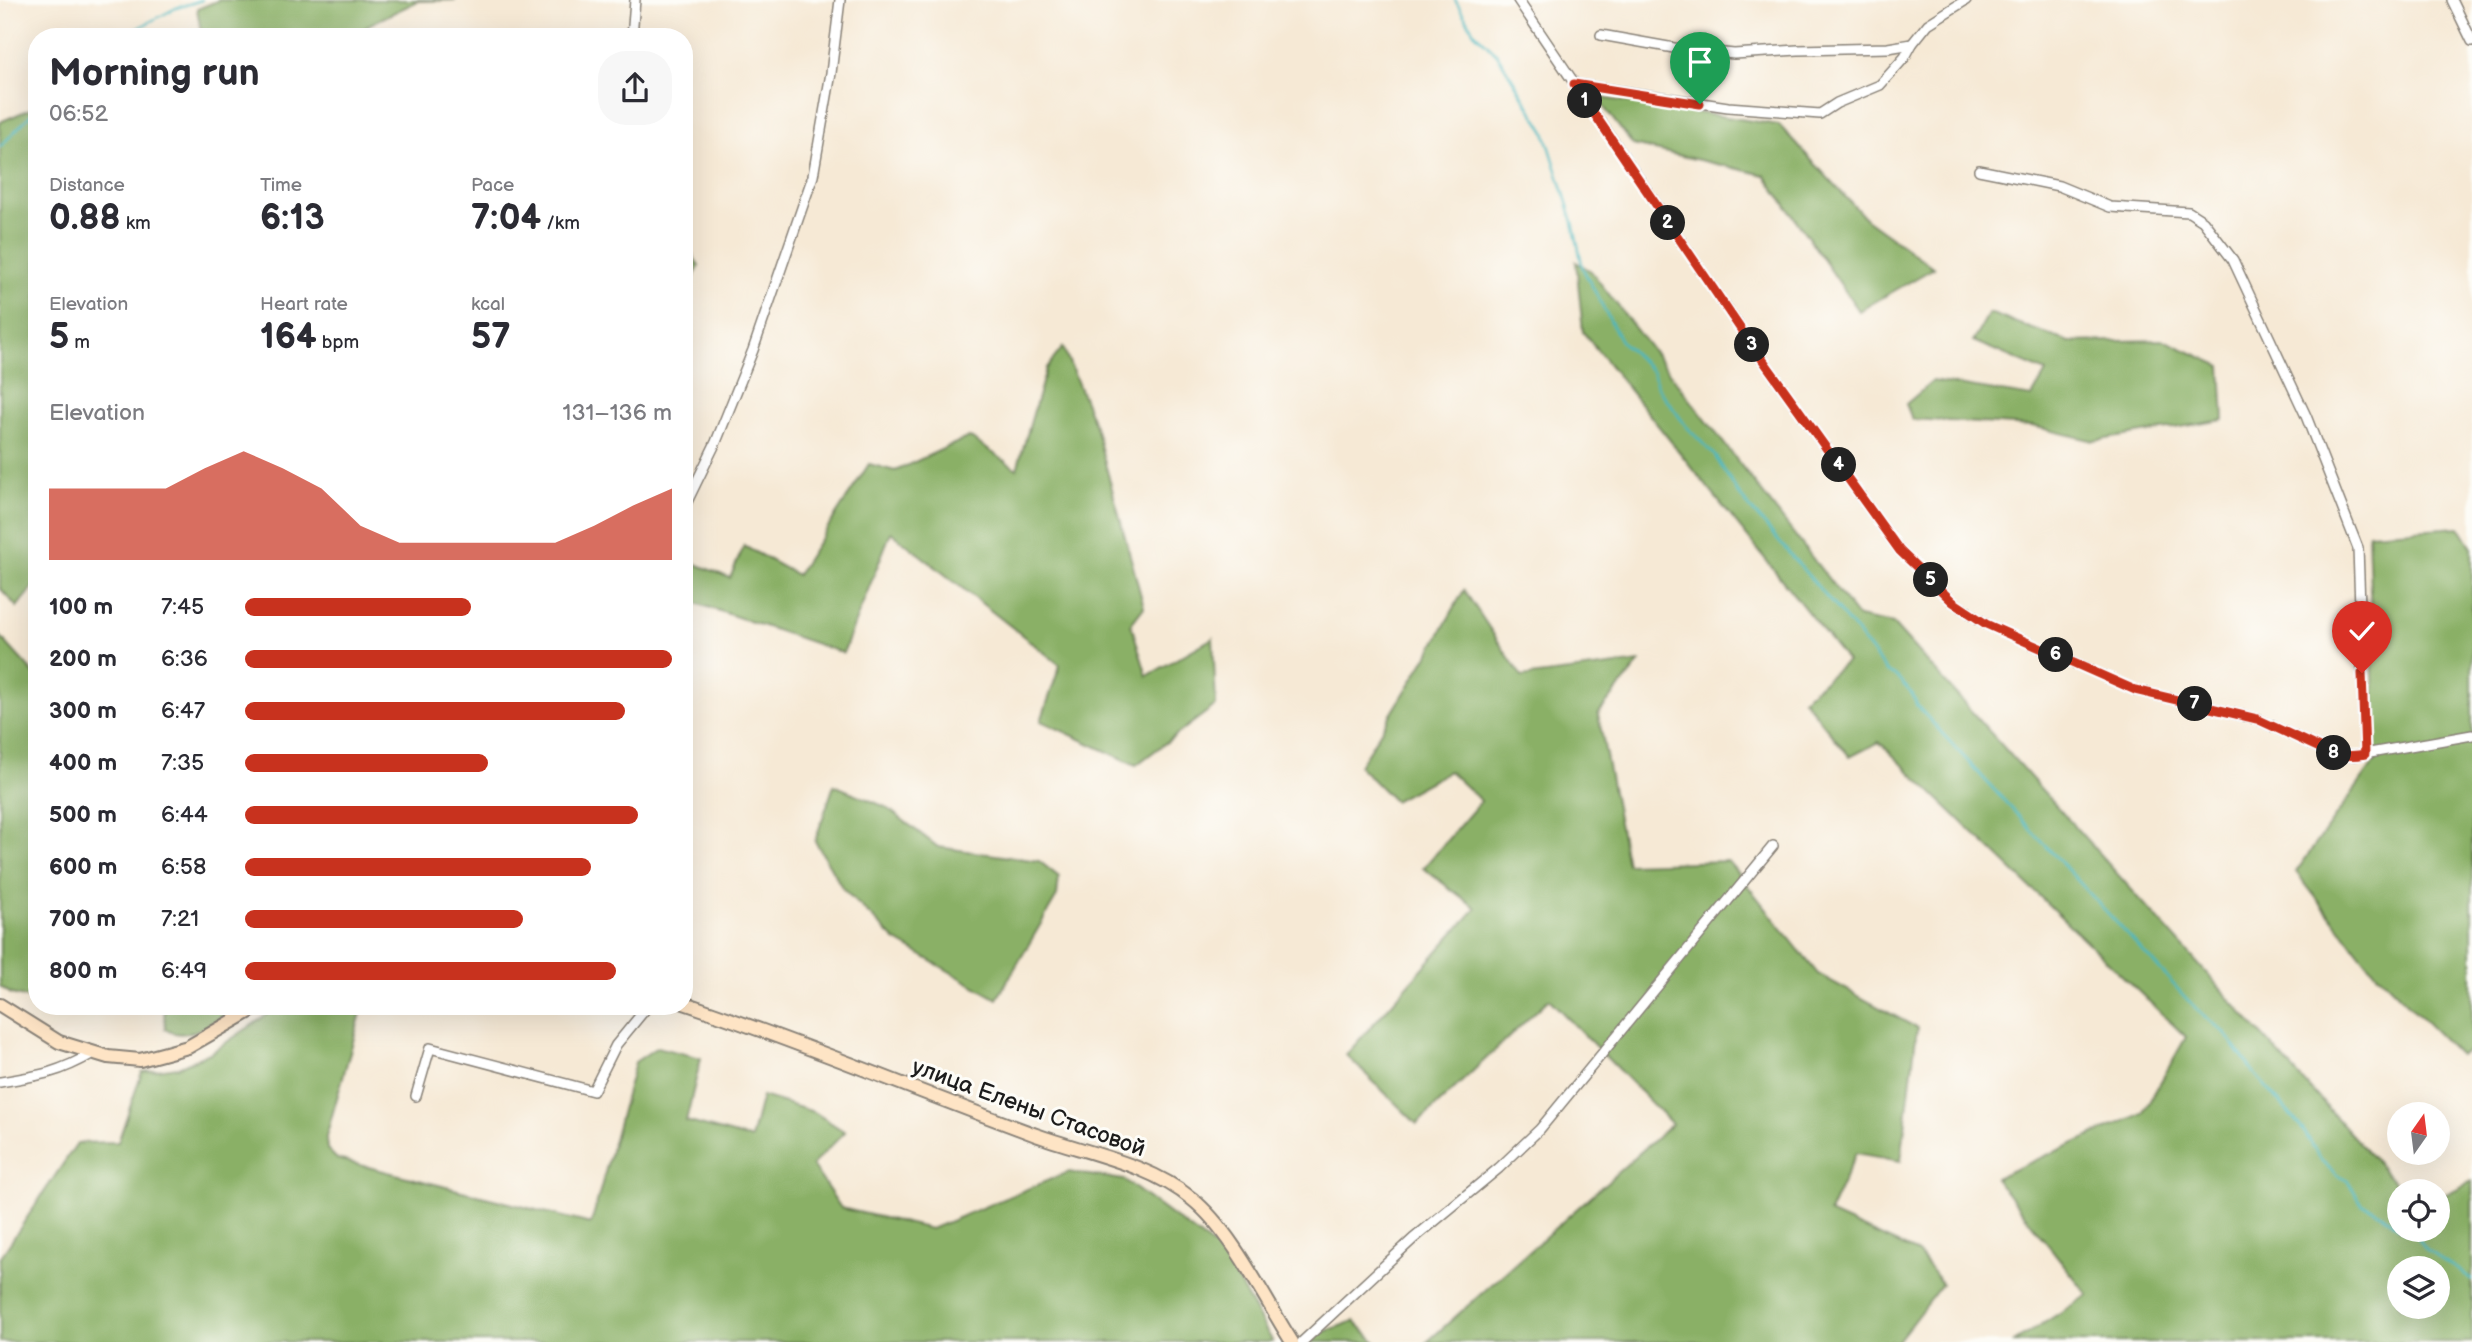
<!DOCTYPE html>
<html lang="en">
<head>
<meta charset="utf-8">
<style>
	body { margin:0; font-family:"Balsamiq Sans",sans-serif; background:#f7f7f7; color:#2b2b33; height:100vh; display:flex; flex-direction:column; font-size:26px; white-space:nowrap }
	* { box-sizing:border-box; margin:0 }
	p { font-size:23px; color:#7c7c81 }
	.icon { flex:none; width:38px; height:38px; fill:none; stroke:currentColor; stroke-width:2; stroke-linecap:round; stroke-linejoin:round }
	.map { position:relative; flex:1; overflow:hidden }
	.panel { position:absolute; left:28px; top:28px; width:665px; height:987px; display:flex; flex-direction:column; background:#fff; border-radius:28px; box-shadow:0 7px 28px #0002 }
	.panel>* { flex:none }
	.needle { width:46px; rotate:14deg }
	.buttons { position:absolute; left:2387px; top:1102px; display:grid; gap:14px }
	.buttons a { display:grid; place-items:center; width:63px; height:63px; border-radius:50%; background:#fff; box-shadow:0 7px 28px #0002; font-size:35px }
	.pin { position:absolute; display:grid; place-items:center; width:60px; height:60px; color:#fff; margin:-72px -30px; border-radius:50% 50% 50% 0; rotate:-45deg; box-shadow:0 0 7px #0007 }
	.pin .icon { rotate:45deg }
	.km { position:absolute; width:35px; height:35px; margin:-18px; border-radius:50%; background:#222; color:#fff; font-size:19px; line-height:35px; text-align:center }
	.round { display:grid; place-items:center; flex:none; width:74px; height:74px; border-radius:28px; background:#f7f7f7 }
	.head { display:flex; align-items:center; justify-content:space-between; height:119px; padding:0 21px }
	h1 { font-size:38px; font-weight:800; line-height:52px }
	.figures { display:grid; grid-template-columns:repeat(3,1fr); gap:10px; height:119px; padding:7px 21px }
	.figures div { display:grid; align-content:center }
	.figures b { font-size:35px; font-weight:800 }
	.figures small { font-size:19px; font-weight:400 }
	.figures p { font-size:19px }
	.chart { height:196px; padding:14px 21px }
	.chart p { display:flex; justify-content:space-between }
	.chart svg { width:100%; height:126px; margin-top:7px; fill:#c8321e; opacity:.7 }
	ul { padding:0 21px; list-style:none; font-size:23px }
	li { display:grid; grid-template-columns:112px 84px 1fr; align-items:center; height:52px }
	li i { height:18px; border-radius:9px; background:#c8321e }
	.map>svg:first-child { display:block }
	.forest { fill:#8ab066; stroke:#536641; stroke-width:2; fill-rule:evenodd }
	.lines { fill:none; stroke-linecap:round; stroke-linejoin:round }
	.stream { stroke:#49b8c0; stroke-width:2.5 }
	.street-casing { stroke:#898278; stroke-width:12 }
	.secondary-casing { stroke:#898278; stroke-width:16 }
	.street { stroke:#fff; stroke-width:9 }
	.secondary { stroke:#fee4c5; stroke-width:12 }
	.route-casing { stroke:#fff; stroke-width:14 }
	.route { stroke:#c8321e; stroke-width:9 }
	.labels { text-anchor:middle; stroke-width:6; stroke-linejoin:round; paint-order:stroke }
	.street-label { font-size:23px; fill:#1c1c1c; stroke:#fdfcf7 }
</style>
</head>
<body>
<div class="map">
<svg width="2472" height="1342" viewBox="0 0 2472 1342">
	<rect width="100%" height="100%" fill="#fdfcf7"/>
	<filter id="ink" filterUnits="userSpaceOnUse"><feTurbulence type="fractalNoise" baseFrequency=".0143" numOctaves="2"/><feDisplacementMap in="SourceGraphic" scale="14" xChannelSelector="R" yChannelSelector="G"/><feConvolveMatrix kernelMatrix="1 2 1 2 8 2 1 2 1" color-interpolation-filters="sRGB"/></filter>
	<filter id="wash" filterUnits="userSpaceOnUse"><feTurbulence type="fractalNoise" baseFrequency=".00686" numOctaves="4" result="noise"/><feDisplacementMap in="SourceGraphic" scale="28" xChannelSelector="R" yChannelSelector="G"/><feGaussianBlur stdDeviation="1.57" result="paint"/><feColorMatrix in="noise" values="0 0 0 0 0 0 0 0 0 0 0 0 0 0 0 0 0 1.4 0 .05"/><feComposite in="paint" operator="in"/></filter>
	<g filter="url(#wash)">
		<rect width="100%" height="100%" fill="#f6e9d5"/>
		<!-- forest -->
		<g class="forest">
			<path d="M 219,0 L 457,0 L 418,1 L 370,24 L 355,37 L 202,37 L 197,9 Z"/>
			<path d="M 1596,97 L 1779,125 L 1866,219 L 1934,268 L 1859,311 L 1765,175 L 1633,145 Z"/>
			<path d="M 37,106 L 37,582 L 17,607 L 0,588 L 0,122 Z"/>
			<path d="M 684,241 L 699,266 L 684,297 Z"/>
			<path d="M 1576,262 L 1591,271 L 1858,617 L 1893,624 L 2403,1192 L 2399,1192 L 2399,1230 L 2438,1230 L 2438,1198 L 2472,1181 L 2472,1342 L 2014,1342 L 2088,1295 L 1995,1178 L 2143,1113 L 2186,1037 L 1879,742 L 1850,757 L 1803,699 L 1847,661 L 1583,332 ZM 2399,1269 L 2438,1269 L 2438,1307 L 2399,1307 Z"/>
			<path d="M 1989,313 L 2069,342 L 2164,340 L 2221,366 L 2224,420 L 2094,441 L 2032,426 L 1912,419 L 1906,404 L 1933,381 L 2032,397 L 2046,372 L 1973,341 Z"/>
			<path d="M 1063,347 L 1095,426 L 1144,607 L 1131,624 L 1147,676 L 1213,638 L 1216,705 L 1136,765 L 1041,721 L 1060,665 L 891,532 L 843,653 L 684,599 L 684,559 L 730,578 L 744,546 L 797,575 L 869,464 L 895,471 L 969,437 L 1017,469 L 1046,369 Z"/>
			<path d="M 2459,527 L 2472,548 L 2472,1050 L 2459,1055 L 2367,963 L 2296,872 L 2376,760 L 2368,533 Z"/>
			<path d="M 1464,590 L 1522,677 L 1640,662 L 1598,714 L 1627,864 L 1728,861 L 1818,974 L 1917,1028 L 1901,1161 L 1856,1153 L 1829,1213 L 1918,1253 L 1942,1284 L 1897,1342 L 1427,1342 L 1672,1124 L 1549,999 L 1417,1124 L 1346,1055 L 1476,908 L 1423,868 L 1481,801 L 1449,771 L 1394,801 L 1359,766 L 1431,650 Z"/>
			<path d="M 0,636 L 37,677 L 37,1000 L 11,994 L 0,986 Z"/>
			<path d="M 834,785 L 886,807 L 938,847 L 1039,861 L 1059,877 L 1057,896 L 997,999 L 895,940 L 843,889 L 815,841 Z"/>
			<path d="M 164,1006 L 238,1006 C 219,1019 187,1044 165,1029 Z"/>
			<path d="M 280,1006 L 363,1006 L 326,1137 L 327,1149 L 337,1159 L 591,1224 L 635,1062 L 657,1047 L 701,1058 L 686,1121 L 751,1139 L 762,1096 L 814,1112 L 845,1132 L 812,1165 L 841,1208 L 931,1229 L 1068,1172 L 1124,1180 L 1221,1252 L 1273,1342 L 0,1342 L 0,1258 L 77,1143 L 118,1142 L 142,1072 L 178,1067 L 212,1052 Z"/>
			<path d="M 1354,1321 L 1376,1342 L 1295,1342 Z"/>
		</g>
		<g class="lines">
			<!-- stream -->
			<g class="stream">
				<path d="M 1455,0 L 1474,32 L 1497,54 L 1545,132 L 1573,222 L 1583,269 L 1621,341 L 1653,372 L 1657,386 L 1686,426 L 1715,456 L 1740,496 L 1855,630 L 1887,672 L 1897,677 L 1913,695 L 1917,706 L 2197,1010 L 2224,1032 L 2254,1073 L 2302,1128 L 2322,1161 L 2338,1176 L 2348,1181 L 2362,1204 L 2381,1213 L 2399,1228"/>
				<path d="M 121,37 L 176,8 L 202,0"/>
				<path d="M 0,147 L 37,108"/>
				<path d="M 2402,1230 L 2417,1237 L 2427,1250 L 2472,1279"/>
			</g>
		</g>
	</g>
	<g filter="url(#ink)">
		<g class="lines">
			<defs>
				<g id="street">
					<path d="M 1518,0 L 1742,331 L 1900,551 L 1953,602 L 1986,624 L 2135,690 L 2257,719 L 2328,752 L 2353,756 L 2472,735"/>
					<path d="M 2452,0 L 2472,41"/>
					<path d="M 1601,35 L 1674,48 L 1734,54 L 1798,50 L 1888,48 L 1912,44"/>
					<path d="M 632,37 L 635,0"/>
					<path d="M 1574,84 L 1728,107 L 1820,114 L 1837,103 L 1880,85 L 1905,57 L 1912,44 L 1928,24 L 1966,0"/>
					<path d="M 1979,170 L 2059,186 L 2110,207 L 2189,212 L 2203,221 L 2233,260 L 2306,416 L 2358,548 L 2365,754"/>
					<path d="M 684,508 L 716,442 L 753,350 L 813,176 L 831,73 L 840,0"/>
					<path d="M 0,1082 C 38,1076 59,1073 93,1053"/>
					<path d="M 416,1096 L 430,1048 L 593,1091 L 616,1045 L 648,1006"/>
					<path d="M 1302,1342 L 1413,1239 L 1499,1168 L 1540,1129 L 1773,846"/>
				</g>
				<g id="secondary">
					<path d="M 684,1003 C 803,1043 919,1092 1036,1135 C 1089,1154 1148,1163 1192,1199 C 1232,1231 1264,1298 1292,1342"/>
					<path d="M 0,1005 L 59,1042 L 108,1057 L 140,1060 L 188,1047 L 259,1006"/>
				</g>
			</defs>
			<!-- street casing -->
			<use href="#street" class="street-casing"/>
			<!-- secondary casing -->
			<use href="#secondary" class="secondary-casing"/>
			<!-- street -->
			<use href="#street" class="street"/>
			<!-- secondary -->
			<use href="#secondary" class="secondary"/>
		</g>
	</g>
	<g class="lines" filter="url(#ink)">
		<defs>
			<path id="route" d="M 1700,104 L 1574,84 L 1742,331 L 1900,551 L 1953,602 L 1986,624 L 2135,690 L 2257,719 L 2328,752 C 2341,755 2352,757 2365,754 L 2362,673"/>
		</defs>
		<!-- route casing -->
		<use href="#route" class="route-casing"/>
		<!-- route -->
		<use href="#route" class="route"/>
	</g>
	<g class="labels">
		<!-- street labels -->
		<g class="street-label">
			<text transform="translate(1029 1107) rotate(20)" y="8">улица Елены Стасовой</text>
		</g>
	</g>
</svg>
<div class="buttons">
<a><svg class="needle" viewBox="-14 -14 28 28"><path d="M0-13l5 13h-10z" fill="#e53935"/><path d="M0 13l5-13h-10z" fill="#7c7c81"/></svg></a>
<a><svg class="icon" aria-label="locate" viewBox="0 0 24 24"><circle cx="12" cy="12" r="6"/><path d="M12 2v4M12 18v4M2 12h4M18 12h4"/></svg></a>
<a><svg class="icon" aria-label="layers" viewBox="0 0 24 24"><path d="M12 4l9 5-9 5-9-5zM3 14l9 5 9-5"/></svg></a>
</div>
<div class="pin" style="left:1700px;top:104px;background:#1e9e55"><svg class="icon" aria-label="arrive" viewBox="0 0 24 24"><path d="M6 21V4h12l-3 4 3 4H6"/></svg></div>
<div class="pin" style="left:2362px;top:673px;background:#d93025"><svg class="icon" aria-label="check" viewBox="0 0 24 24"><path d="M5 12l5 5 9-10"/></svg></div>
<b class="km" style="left:1585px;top:101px">1</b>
<b class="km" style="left:1668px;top:223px">2</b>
<b class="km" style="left:1752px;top:345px">3</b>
<b class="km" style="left:1839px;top:465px">4</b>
<b class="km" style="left:1931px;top:580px">5</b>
<b class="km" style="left:2056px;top:655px">6</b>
<b class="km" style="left:2195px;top:704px">7</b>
<b class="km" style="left:2334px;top:753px">8</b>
<section class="panel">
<div class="head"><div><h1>Morning run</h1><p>06:52</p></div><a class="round"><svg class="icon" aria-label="share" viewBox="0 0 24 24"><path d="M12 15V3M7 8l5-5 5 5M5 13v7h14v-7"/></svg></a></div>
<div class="figures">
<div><p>Distance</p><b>0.88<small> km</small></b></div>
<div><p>Time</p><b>6:13</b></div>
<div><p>Pace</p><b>7:04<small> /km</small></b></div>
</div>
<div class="figures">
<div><p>Elevation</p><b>5<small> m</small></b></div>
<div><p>Heart rate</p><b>164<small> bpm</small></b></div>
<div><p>kcal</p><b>57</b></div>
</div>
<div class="chart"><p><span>Elevation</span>131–136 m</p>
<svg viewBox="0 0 160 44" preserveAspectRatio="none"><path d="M0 44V19L10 19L20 19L30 19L40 12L50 6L60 12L70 19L80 32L90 38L100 38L110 38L120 38L130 38L140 32L150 25L160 19V44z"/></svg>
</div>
<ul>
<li><b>100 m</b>7:45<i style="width:53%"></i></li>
<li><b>200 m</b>6:36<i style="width:100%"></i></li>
<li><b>300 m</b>6:47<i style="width:89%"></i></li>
<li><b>400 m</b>7:35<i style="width:57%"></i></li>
<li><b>500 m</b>6:44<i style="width:92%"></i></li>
<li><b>600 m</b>6:58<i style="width:81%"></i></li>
<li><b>700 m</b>7:21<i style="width:65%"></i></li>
<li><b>800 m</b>6:49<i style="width:87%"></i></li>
</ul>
</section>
</div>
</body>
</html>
